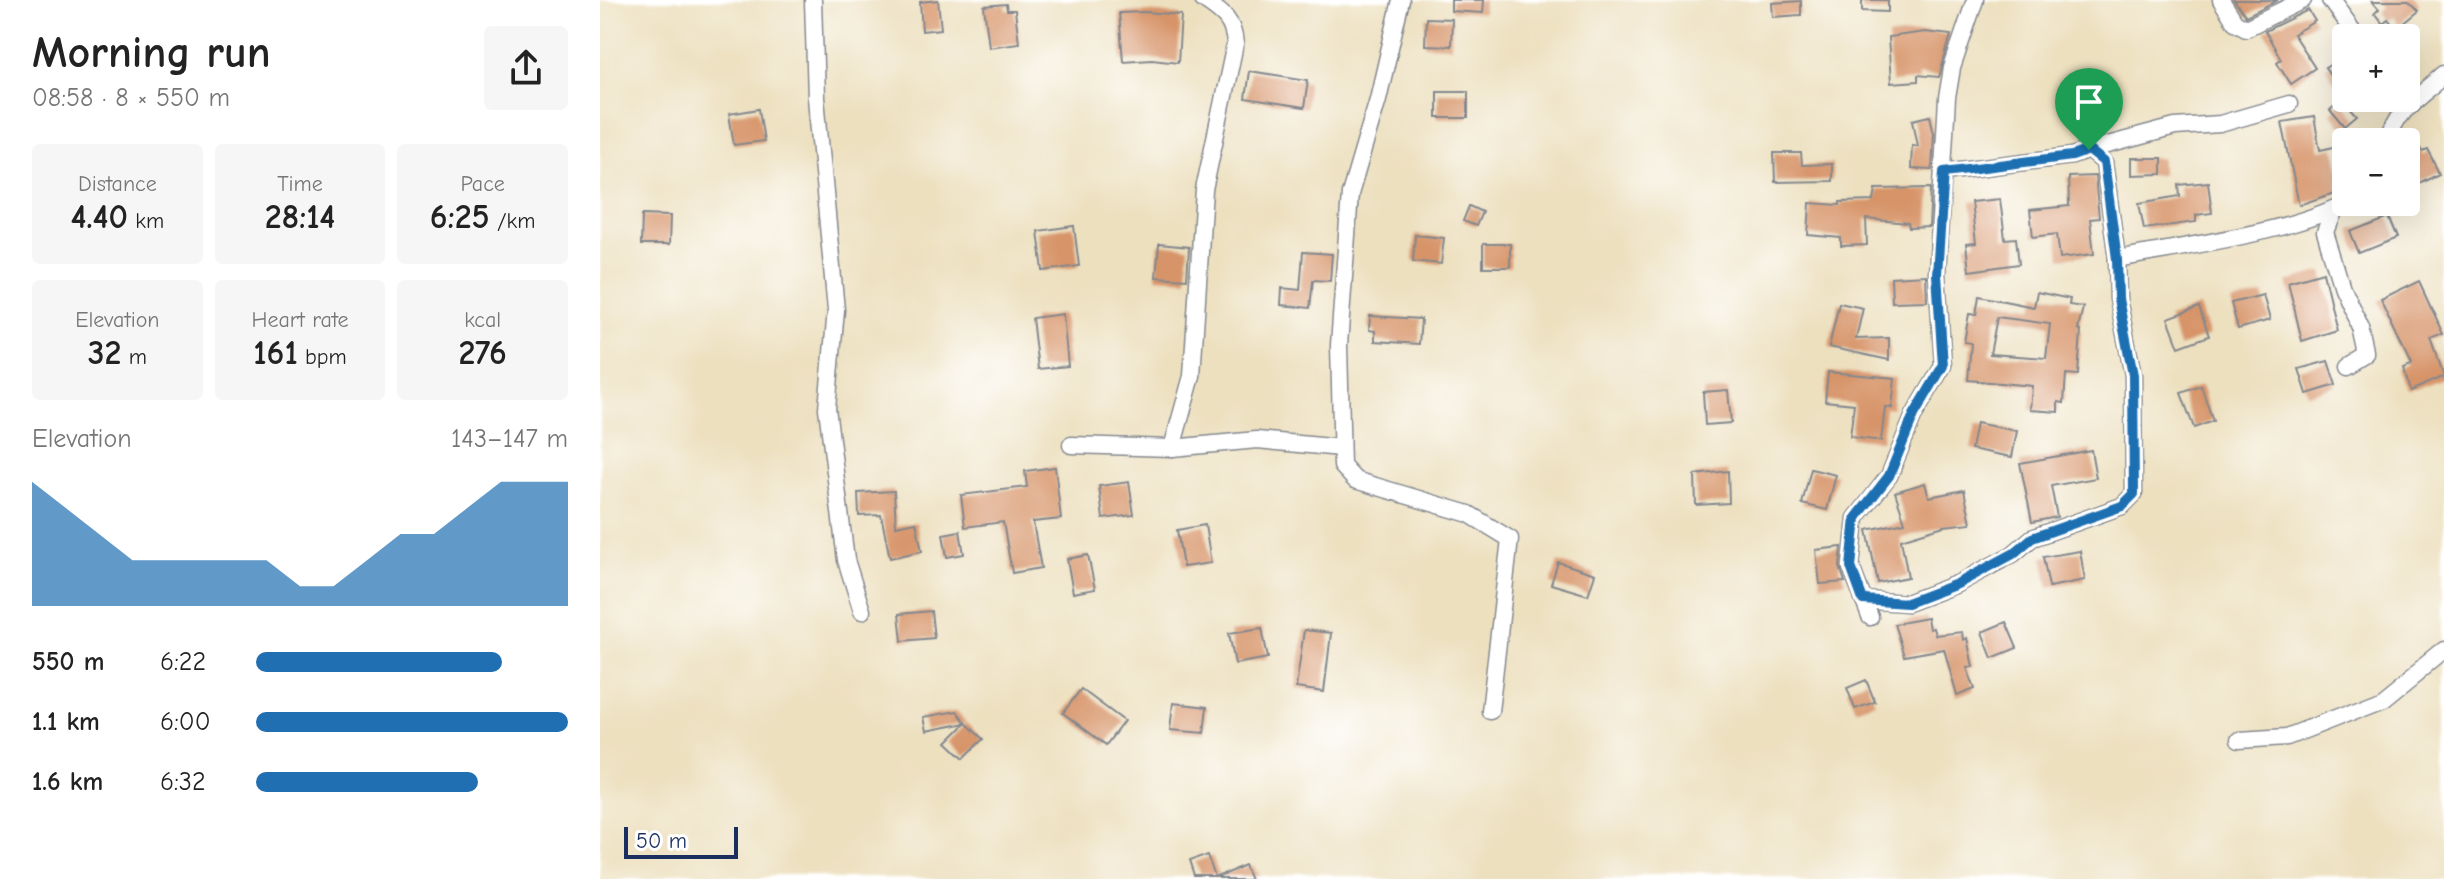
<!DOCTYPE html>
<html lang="en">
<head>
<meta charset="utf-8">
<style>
	body { margin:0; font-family:"Comic Neue",sans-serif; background:#f6f6f6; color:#222; height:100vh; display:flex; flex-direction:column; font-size:30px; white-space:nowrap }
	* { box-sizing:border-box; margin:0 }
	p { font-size:26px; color:#767676 }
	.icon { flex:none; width:44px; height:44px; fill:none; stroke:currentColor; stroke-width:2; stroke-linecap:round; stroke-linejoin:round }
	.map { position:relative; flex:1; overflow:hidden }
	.panel { display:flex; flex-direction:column; background:#fff; width:600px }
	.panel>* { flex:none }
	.tools { position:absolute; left:1732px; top:24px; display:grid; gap:16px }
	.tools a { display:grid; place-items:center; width:88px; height:88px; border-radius:8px; background:#fff; box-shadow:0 8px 32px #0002; font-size:40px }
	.scale { position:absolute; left:24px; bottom:20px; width:114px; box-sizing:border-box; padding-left:8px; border:4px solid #1b2f5e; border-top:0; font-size:22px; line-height:28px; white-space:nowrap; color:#1b2f5e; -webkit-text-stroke:6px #fff; paint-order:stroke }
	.pin { position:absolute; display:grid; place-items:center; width:68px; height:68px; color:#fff; margin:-82px -34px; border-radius:50% 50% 50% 0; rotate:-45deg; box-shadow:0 0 8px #0007 }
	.pin .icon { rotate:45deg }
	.round { display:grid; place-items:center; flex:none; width:84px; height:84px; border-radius:8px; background:#f6f6f6 }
	.summary { display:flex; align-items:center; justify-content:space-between; height:136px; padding:0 32px }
	h1 { font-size:44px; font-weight:600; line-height:60px }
	.stats { display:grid; grid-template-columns:repeat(3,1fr); gap:12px; height:136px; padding:8px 32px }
	.stats div { display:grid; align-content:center; border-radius:8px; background:#f6f6f6; text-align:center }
	.stats b { font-size:34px; font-weight:600 }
	.stats small { font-size:22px; font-weight:400 }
	.stats p { font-size:22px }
	.chart { height:224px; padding:16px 32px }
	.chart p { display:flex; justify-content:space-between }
	.chart svg { width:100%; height:144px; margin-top:8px; fill:#1f6fb2; opacity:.7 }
	ul { padding:0 32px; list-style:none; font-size:26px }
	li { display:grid; grid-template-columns:128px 96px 1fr; align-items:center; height:60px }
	li i { height:20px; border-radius:10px; background:#1f6fb2 }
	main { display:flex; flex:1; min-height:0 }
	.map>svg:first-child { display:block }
	.building { fill:#d79469; fill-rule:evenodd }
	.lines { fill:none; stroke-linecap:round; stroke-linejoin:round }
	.minor-casing { stroke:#84888e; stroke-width:19 }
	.minor { stroke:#fff; stroke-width:16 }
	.route-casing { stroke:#fff; stroke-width:16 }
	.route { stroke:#1f6fb2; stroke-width:10 }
</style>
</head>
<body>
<main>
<section class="panel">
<div class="summary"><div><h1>Morning run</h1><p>08:58 · 8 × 550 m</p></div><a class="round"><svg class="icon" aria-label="share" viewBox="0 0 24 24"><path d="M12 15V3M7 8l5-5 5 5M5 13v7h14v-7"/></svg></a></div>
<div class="stats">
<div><p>Distance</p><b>4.40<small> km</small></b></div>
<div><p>Time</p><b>28:14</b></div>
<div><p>Pace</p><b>6:25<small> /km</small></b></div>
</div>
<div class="stats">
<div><p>Elevation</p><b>32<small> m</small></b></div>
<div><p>Heart rate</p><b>161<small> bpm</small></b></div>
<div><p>kcal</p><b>276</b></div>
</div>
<div class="chart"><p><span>Elevation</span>143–147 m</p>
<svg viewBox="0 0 160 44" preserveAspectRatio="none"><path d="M0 44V6L10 14L20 22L30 30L40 30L50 30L60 30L70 30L80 38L90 38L100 30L110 22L120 22L130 14L140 6L150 6L160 6V44z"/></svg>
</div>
<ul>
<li><b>550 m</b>6:22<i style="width:79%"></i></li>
<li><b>1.1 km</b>6:00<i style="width:100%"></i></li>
<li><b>1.6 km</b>6:32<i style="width:71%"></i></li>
</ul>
</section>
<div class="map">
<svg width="1844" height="879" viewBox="0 0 1844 879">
	<rect width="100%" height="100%" fill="#fff"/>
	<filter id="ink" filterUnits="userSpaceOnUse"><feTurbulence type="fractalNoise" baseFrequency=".0125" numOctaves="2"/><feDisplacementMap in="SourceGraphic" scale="16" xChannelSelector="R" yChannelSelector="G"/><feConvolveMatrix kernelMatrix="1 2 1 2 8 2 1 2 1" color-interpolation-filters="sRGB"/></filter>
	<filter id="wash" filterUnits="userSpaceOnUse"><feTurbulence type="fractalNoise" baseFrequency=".006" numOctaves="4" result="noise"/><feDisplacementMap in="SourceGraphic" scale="32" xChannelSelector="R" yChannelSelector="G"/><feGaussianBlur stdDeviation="1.8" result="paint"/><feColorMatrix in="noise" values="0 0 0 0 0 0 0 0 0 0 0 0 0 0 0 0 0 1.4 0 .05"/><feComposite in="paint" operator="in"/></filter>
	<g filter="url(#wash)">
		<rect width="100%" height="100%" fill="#ede0bf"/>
		<g id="blocks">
			<!-- building -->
			<g class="building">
				<path d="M 338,0 L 341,29 L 322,31 L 320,2 Z"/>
				<path d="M 851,0 L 884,0 L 883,13 L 851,11 Z"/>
				<path d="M 1262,0 L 1288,0 L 1288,12 L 1262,11 Z"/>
				<path d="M 1634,0 L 1678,0 L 1646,16 Z"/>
				<path d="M 1773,0 L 1808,0 L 1817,10 L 1795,28 L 1787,18 L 1782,22 L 1775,13 L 1780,8 Z"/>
				<path d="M 1201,1 L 1201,15 L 1173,17 L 1172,3 Z"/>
				<path d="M 406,4 L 407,10 L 415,10 L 419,43 L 389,47 L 384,6 Z"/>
				<path d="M 1708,10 L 1715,21 L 1693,34 L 1715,68 L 1691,84 L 1677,62 L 1681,59 L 1665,31 Z"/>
				<path d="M 546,12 L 581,15 L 578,62 L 552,59 L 523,61 L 519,13 Z"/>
				<path d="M 826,18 L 852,19 L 851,46 L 825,45 Z"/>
				<path d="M 1325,32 L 1351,35 L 1339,77 L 1318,75 L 1318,81 L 1291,83 L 1288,37 Z"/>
				<path d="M 1746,54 L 1746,99 L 1725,67 Z"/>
				<path d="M 649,71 L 708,80 L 704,108 L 645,99 Z"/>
				<rect x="837" y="91" width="31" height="27"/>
				<path d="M 1741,101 L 1757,119 L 1745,129 L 1730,111 Z"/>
				<path d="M 159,109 L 164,141 L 134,145 L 129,114 Z"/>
				<path d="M 1330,116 L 1334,133 L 1332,170 L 1311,169 L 1312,145 L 1318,146 L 1313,120 Z"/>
				<path d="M 1714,117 L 1720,150 L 1734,147 L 1740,169 L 1746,167 L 1746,189 L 1699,205 L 1682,122 Z"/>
				<path d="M 1817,141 L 1823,152 L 1828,150 L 1840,173 L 1814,186 L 1806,168 L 1806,146 Z"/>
				<path d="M 1174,153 L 1201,153 L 1202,165 L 1232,164 L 1232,181 L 1175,182 Z"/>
				<path d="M 1531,158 L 1562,158 L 1562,174 L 1531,175 Z"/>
				<path d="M 1495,176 L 1499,218 L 1490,219 L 1494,254 L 1460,258 L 1457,234 L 1433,237 L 1430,210 L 1469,206 L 1468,177 Z"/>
				<path d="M 1608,182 L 1612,213 L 1596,215 L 1596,222 L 1544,229 L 1539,203 L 1580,196 L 1579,185 Z"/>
				<path d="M 1331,188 L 1329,227 L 1309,228 L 1308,223 L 1266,219 L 1267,245 L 1241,246 L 1241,238 L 1208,235 L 1210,203 L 1240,205 L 1240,202 L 1274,201 L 1276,189 Z"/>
				<path d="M 1400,199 L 1405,239 L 1416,238 L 1419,264 L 1369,271 L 1366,244 L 1376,243 L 1371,202 Z"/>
				<path d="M 869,206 L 882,212 L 876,226 L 863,221 Z"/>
				<path d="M 42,215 L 70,216 L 69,245 L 41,245 Z"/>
				<path d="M 1787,216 L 1796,238 L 1759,253 L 1750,231 Z"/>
				<path d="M 474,226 L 479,266 L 443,271 L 438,231 Z"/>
				<path d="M 815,235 L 844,238 L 841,264 L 813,261 Z"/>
				<path d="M 559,244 L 589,247 L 587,279 L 556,277 Z"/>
				<rect x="883" y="244" width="27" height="23"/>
				<path d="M 703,252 L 732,254 L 730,281 L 713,280 L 710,308 L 681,305 L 682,288 L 700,290 Z"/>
				<path d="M 1723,272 L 1737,330 L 1702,341 L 1688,282 Z"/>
				<path d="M 1326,275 L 1327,301 L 1292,302 L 1291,277 Z"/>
				<path d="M 1819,281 L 1844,335 L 1831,340 L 1844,377 L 1808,392 L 1802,369 L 1811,366 L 1780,300 Z"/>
				<path d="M 1437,292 L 1470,299 L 1469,305 L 1483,307 L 1478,330 L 1481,331 L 1478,375 L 1466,374 L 1464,403 L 1458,402 L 1458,412 L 1430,410 L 1432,386 L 1368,380 L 1371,343 L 1364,342 L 1369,314 L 1376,315 L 1379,296 L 1434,307 ZM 1397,317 L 1450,324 L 1446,358 L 1390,354 Z"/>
				<path d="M 1663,295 L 1670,320 L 1638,329 L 1631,303 Z"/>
				<path d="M 1239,303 L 1263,308 L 1256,339 L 1289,338 L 1289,360 L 1229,347 Z"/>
				<path d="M 1599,307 L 1609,336 L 1579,347 L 1568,318 Z"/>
				<path d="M 463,314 L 468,366 L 438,369 L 432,318 Z"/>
				<path d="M 770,316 L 821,319 L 819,344 L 775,341 L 775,331 L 769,330 Z"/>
				<path d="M 1728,361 L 1736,385 L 1707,394 L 1699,369 Z"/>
				<path d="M 1228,372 L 1295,378 L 1292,408 L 1285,407 L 1281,441 L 1250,437 L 1254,404 L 1225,401 Z"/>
				<path d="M 1601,386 L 1613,421 L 1594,428 L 1581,393 Z"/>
				<path d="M 1128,390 L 1131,423 L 1105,425 L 1103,392 Z"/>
				<path d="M 1376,423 L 1417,431 L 1412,457 L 1371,449 Z"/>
				<path d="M 1491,450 L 1496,478 L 1451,486 L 1457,517 L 1432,522 L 1420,463 Z"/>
				<path d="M 455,467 L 461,519 L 433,522 L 441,568 L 412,573 L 403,522 L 365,527 L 361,495 L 427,487 L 425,471 Z"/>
				<path d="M 1211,469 L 1236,475 L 1227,510 L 1202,504 Z"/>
				<path d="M 1128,471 L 1129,503 L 1096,505 L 1095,475 Z"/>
				<path d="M 529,482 L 534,515 L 503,519 L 499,486 Z"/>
				<path d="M 1325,483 L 1329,497 L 1364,490 L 1371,523 L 1344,526 L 1301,539 L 1308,577 L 1278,583 L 1267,530 L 1305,522 L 1295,492 Z"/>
				<path d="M 294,491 L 296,526 L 316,522 L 322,551 L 290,558 L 281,515 L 259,516 L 258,493 Z"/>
				<path d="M 605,525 L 611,563 L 583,567 L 577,530 Z"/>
				<path d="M 360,531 L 364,554 L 347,557 L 343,534 Z"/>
				<path d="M 1242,547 L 1240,567 L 1245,582 L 1220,584 L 1216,550 Z"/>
				<path d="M 1480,551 L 1485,580 L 1449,587 L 1443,557 Z"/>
				<path d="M 488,555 L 495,589 L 473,593 L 467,559 Z"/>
				<path d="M 958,562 L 995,574 L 988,595 L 951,584 Z"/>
				<path d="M 331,611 L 334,638 L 302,641 L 299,614 Z"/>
				<path d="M 1327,618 L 1329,629 L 1333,628 L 1335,635 L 1362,632 L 1363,640 L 1367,638 L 1373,667 L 1367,668 L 1375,689 L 1357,696 L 1344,649 L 1304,656 L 1294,624 Z"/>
				<path d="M 1406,622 L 1417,648 L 1392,658 L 1382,632 Z"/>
				<path d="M 662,628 L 668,658 L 635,664 L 629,633 Z"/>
				<path d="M 704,630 L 731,633 L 724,692 L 696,688 Z"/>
				<path d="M 1266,680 L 1275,702 L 1255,709 L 1247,688 Z"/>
				<path d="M 481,689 L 524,721 L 506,745 L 463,713 Z"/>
				<path d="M 573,703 L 607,707 L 604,733 L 570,730 Z"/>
				<path d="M 357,711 L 366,723 L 326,731 L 323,717 Z"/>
				<path d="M 366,723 L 383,739 L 364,758 L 347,742 Z"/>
				<path d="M 609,857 L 617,879 L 594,879 L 589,864 Z"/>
				<path d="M 651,865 L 657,879 L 617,879 Z"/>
			</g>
		</g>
	</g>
	<g filter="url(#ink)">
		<use href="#blocks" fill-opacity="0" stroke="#84888e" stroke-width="2"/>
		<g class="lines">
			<defs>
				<g id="minor">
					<path d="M 213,0 L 216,98 L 236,310 L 227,408 L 246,560 L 262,611"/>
					<path d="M 801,0 L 778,99 L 750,194 L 739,345 L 742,466 L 755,480 L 869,514 L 910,539 L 890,711"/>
					<path d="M 1621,0 L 1635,22 L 1646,28 L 1703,0"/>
					<path d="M 1730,0 L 1758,38"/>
					<path d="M 1788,142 C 1792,112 1823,94 1844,75"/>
					<path d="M 1489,150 L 1575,127 L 1620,124 L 1689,104"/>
					<path d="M 1734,209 L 1725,232 L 1742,287 L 1761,328 L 1767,355 L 1749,366"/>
					<path d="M 1517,259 C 1583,246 1691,233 1747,202"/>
					<path d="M 471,445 L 572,448 L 592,376 L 604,190 L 635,44 C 633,19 622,13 603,0"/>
					<path d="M 572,448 L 657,440 L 741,448"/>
					<path d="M 1263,600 L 1307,603 L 1357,584 L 1413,554 L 1432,538 L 1522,506 L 1534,494 L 1533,375 L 1518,299 L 1517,259 L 1504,162 L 1489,150 L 1472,156 L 1344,172"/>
					<path d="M 1270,617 L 1251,567 L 1256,518 L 1289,476 L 1314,415 L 1343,366 L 1337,274 L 1347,98 L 1352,68 L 1375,0"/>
					<path d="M 1639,740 L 1687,737 L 1784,699 L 1844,650"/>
				</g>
			</defs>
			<!-- minor casing -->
			<use href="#minor" class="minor-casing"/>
			<!-- minor -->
			<use href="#minor" class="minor"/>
		</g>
	</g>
	<g class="lines" filter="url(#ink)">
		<defs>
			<path id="route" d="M 1489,150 L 1504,162 L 1517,259 L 1518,299 L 1533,375 L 1534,494 L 1522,506 L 1432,538 L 1413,554 L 1357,584 L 1307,603 L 1263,600 L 1251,567 L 1256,518 L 1289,476 L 1314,415 L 1343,366 L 1337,274 L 1344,172 L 1472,156 Z"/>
		</defs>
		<!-- route casing -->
		<use href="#route" class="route-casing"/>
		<!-- route -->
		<use href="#route" class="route"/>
	</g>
</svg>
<div class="tools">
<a>+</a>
<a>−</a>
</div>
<div class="scale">50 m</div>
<div class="pin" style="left:1489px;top:150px;background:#1e9e55"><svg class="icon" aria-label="arrive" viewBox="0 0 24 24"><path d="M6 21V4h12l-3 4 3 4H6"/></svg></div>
</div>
</main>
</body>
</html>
